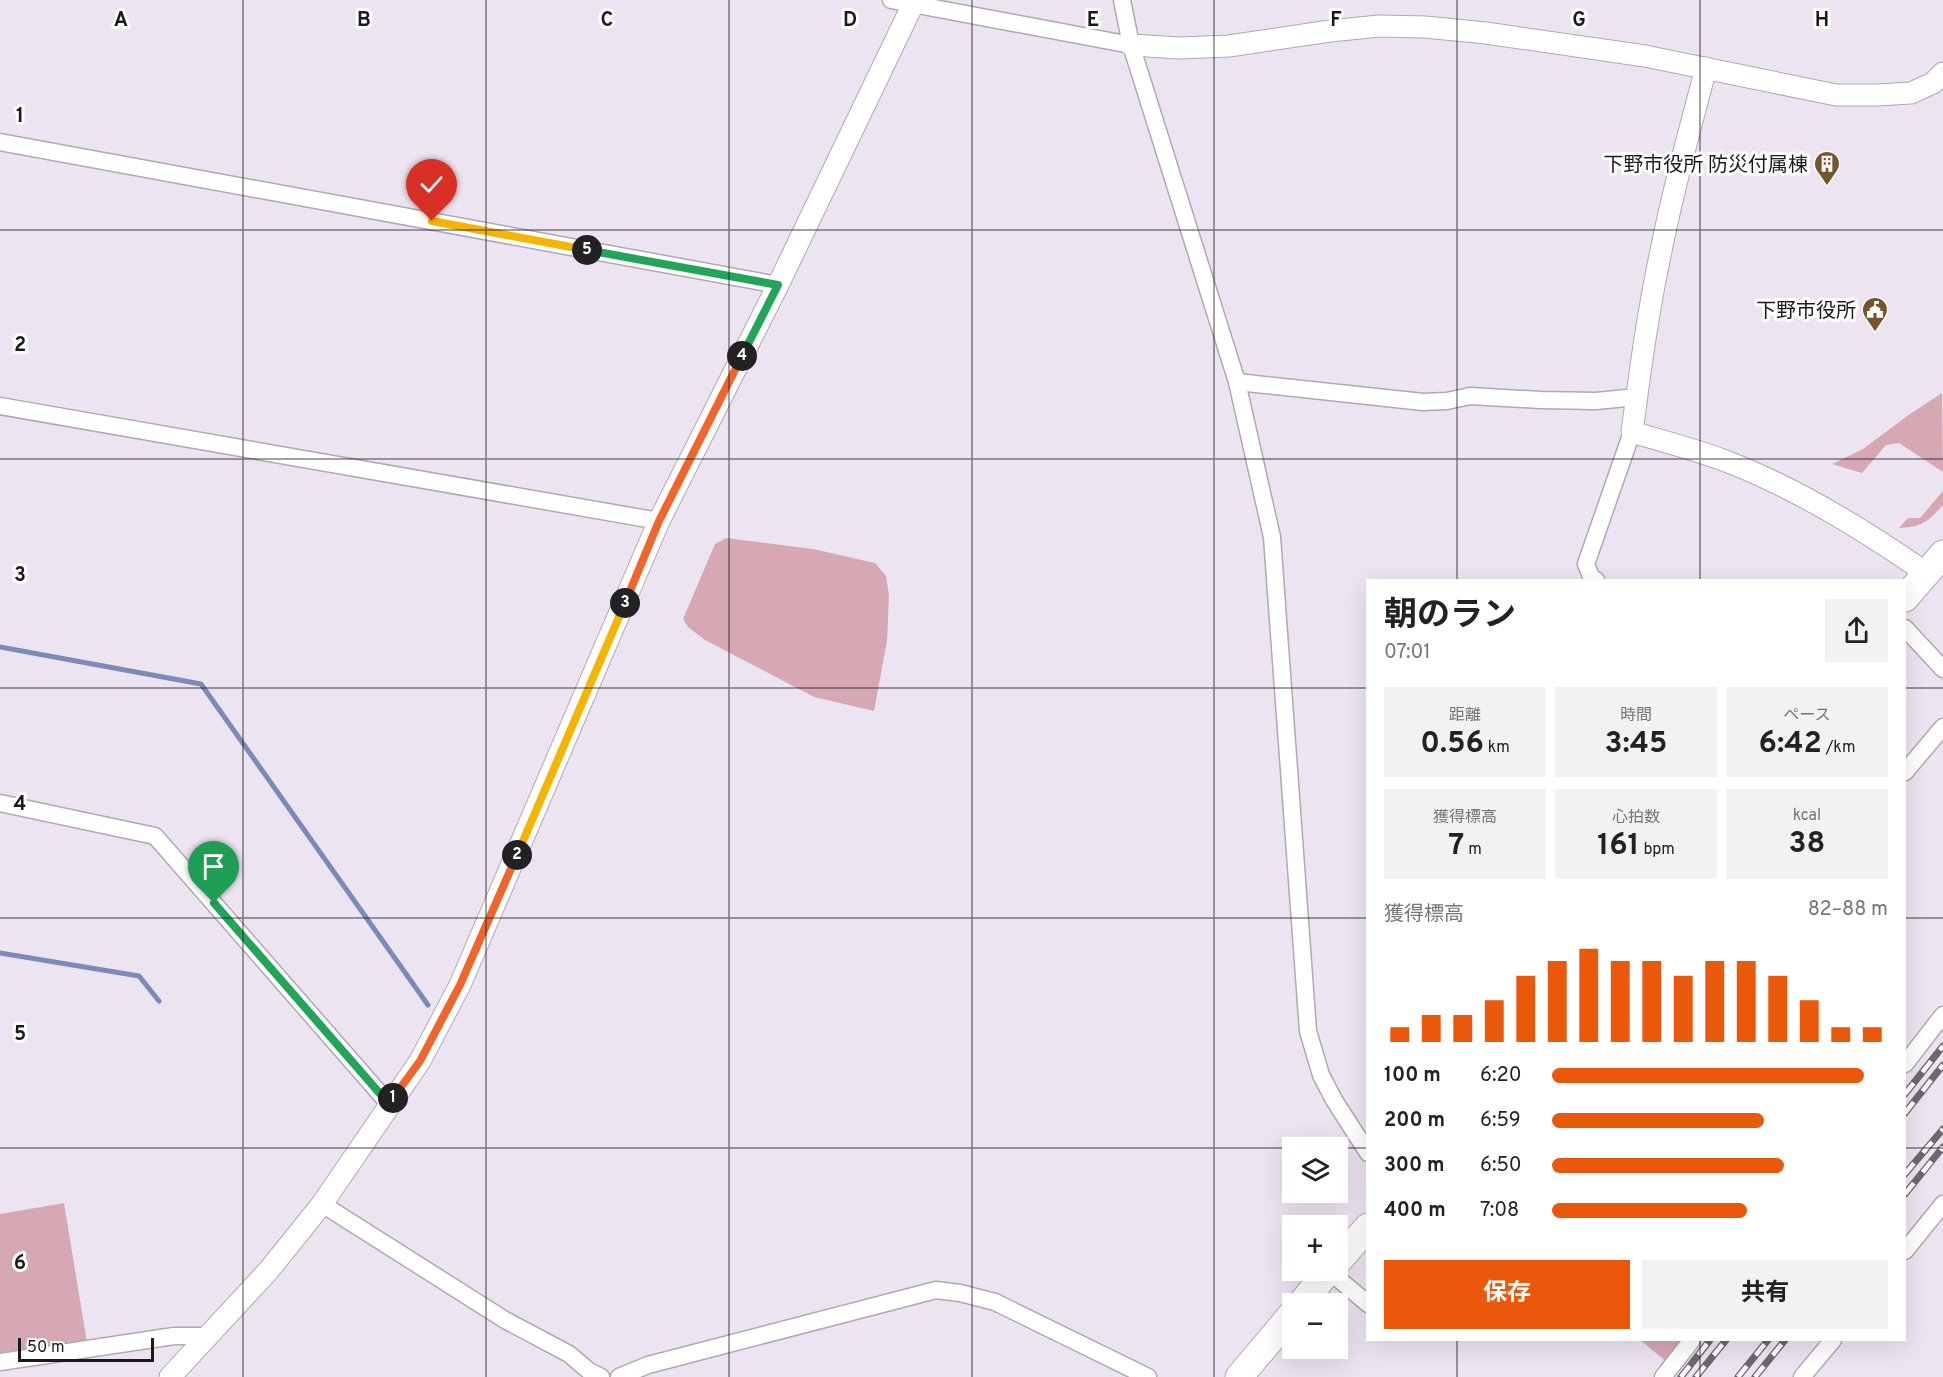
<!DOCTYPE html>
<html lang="ja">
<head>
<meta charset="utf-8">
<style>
	body { margin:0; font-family:Overpass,"Noto Sans JP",sans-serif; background:#f2f2f2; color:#222; height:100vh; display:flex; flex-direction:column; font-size:22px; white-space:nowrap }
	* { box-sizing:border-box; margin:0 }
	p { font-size:20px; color:#767676 }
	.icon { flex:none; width:33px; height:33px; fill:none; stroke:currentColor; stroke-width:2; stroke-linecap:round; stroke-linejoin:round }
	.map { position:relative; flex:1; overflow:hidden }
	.details { position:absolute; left:1366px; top:579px; width:540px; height:762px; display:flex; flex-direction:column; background:#fff; border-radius:0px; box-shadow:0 6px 24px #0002 }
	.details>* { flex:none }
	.buttons { position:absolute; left:1282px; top:1137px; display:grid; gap:12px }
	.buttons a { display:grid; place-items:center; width:66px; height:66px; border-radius:0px; background:#fff; box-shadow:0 6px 24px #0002; font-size:30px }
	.scale { position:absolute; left:18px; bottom:15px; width:136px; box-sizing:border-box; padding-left:6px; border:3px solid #1c191d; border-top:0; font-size:16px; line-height:21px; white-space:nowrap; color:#1c191d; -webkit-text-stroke:4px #fff; paint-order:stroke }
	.pin { position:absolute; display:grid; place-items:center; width:51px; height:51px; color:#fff; margin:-62px -26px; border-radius:50% 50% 50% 0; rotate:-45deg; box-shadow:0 0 6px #0007 }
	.pin .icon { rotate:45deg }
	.km { position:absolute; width:30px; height:30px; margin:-15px; border-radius:50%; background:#222; color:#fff; font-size:16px; line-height:30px; text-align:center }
	.round { display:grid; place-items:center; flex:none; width:63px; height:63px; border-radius:0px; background:#f2f2f2 }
	.overview { display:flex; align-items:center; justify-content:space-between; height:102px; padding:0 18px }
	h1 { font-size:33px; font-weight:700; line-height:45px }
	.figures { display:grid; grid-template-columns:repeat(3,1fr); gap:9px; height:102px; padding:6px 18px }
	.figures div { display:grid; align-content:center; border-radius:0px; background:#f2f2f2; text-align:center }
	.figures b { font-size:30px; font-weight:700 }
	.figures small { font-size:16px; font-weight:400 }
	.figures p { font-size:16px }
	.chart { height:168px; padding:12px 18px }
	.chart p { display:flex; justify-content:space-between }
	.chart svg { width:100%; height:108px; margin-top:6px; stroke:#ea580c; stroke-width:6 }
	.action { display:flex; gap:12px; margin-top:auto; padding:12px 18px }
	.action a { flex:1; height:69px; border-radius:0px; background:#ea580c; color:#fff; font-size:24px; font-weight:700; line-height:69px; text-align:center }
	.action a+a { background:#f2f2f2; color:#222 }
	ul { padding:0 18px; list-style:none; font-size:20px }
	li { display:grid; grid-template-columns:96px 72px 1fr; align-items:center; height:45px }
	li i { height:15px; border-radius:8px; background:#ea580c }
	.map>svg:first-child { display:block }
	.green { fill:#d6a8b4 }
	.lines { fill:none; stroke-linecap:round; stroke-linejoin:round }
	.stream { stroke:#7b8ab8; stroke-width:5 }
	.minor-casing { stroke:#b0a8b4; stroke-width:19 }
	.tertiary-casing { stroke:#b0a8b4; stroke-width:23 }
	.trunk-casing { stroke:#b0a8b4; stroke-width:29 }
	.minor { stroke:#fff; stroke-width:16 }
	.tertiary { stroke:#fff; stroke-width:21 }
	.trunk { stroke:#fff; stroke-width:27 }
	.rail-casing { stroke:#6d676f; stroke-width:7 }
	.rail { stroke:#fff; stroke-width:4.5; stroke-dasharray:14; stroke-linecap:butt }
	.split-1-casing { stroke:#fff; stroke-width:12 }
	.split-2-casing { stroke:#fff; stroke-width:12 }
	.split-3-casing { stroke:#fff; stroke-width:12 }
	.split-4-casing { stroke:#fff; stroke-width:12 }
	.split-5-casing { stroke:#fff; stroke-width:12 }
	.split-6-casing { stroke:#fff; stroke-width:12 }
	.split-1 { stroke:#22a559; stroke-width:8 }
	.split-2 { stroke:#f0652b; stroke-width:8 }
	.split-3 { stroke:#f5b400; stroke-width:8 }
	.split-4 { stroke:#f0652b; stroke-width:8 }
	.split-5 { stroke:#22a559; stroke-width:8 }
	.split-6 { stroke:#f5b400; stroke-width:8 }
	.grid { fill:none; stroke:#1c191d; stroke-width:1.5; stroke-opacity:0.55 }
	.labels { text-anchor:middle; stroke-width:6; stroke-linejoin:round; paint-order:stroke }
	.poi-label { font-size:20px; fill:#1c191d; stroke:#fff; text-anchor:end }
	.grid-label { font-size:20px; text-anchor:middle; font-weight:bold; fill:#1c191d; stroke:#fff; stroke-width:6; stroke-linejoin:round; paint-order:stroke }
</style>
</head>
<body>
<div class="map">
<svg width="1943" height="1377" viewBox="0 0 1943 1377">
	<rect width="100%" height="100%" fill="#ede4f1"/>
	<!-- green -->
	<g class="green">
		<path d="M 1942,393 L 1943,474 L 1943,472 L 1899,443 L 1886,445 L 1862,473 L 1832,464 L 1863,449 L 1910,414 Z"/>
		<path d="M 1943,491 L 1943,505 C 1928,522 1922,527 1899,528 L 1908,518 L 1920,518 Z"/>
		<path d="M 726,538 L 813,549 L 875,563 L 886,576 L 889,595 L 887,641 L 874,711 L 814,697 L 705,640 L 688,627 L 683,619 L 715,544 Z"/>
		<path d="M 64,1203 L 88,1349 L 0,1362 L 0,1214 Z"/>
		<path d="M 1640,1340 L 1686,1340 L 1667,1362 Z"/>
	</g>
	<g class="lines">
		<!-- stream -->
		<g class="stream">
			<path d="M 0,647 L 201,684 L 428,1005"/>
			<path d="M 0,953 L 139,976 L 159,1001"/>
		</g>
		<defs>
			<g id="minor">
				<path d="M 891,0 L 1131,45"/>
				<path d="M 1122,0 L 1131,45 L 1237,382 L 1272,537 L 1308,1031 L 1321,1075 L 1334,1100 L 1368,1153"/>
				<path d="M 0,142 L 778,285"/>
				<path d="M 1237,382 L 1423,402 L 1447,401 L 1470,396 L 1541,400 L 1596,401 L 1637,397"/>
				<path d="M 0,406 L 659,521"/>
				<path d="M 1596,580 L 1592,579 L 1586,564 L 1632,432"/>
				<path d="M 1905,628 L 1943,669"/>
				<path d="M 1905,772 L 1943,727"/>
				<path d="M 0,803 L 155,836 L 389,1104"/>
				<path d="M 1905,1064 L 1943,1015"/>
				<path d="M 322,1204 L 505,1320 L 569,1354 L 589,1371 L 601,1377"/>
				<path d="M 1905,1251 L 1943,1204"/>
				<path d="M 1329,1271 L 1368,1304"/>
				<path d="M 0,1362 L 174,1336 L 208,1336"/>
				<path d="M 619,1377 L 648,1365 L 936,1290 L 960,1293 L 995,1302 L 1148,1377"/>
				<path d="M 1663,1377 L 1692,1340"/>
				<path d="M 1802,1377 L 1833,1340"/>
			</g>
			<g id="tertiary">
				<path d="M 1131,45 L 1180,48 L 1229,46 L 1330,31 L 1379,26 L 1425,27 L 1486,33 L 1645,56 L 1836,95 L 1877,95 L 1911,93 L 1933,83 L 1943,73"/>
				<path d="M 1706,68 C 1690,129 1673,189 1661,251 C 1648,311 1640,372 1632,432 C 1662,441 1693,449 1723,460 C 1795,487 1863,529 1926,573"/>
				<path d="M 170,1377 L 269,1270 L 322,1204 L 420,1061 L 460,985 L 659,521 L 778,285 L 915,0"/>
			</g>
			<g id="trunk">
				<path d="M 1905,598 L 1943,554"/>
				<path d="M 1338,1261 L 1368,1227"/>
				<path d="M 1301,1304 L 1329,1270"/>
				<path d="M 1239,1377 L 1293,1313"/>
			</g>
		</defs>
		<!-- minor casing -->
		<use href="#minor" class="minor-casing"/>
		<!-- tertiary casing -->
		<use href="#tertiary" class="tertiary-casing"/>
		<!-- trunk casing -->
		<use href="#trunk" class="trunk-casing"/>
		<!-- minor -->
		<use href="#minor" class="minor"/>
		<!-- tertiary -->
		<use href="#tertiary" class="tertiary"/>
		<!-- trunk -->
		<use href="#trunk" class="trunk"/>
		<defs>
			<g id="rail">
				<path d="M 1905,1094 L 1943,1046"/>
				<path d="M 1905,1113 L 1943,1065"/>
				<path d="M 1905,1174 L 1943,1129"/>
				<path d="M 1905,1194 L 1943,1147"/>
				<path d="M 1681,1377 L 1710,1340"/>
				<path d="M 1696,1377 L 1726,1340"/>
				<path d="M 1738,1377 L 1768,1340"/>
				<path d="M 1755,1377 L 1785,1340"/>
			</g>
		</defs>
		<!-- rail casing -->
		<use href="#rail" class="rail-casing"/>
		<!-- rail -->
		<use href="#rail" class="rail"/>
	</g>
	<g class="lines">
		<defs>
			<path id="split-1" d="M 214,903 L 389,1104 L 393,1098"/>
			<path id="split-2" d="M 393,1098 L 420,1061 L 460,985 L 517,855"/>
			<path id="split-3" d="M 517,855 L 625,603"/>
			<path id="split-4" d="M 625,603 L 659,521 L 742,356"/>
			<path id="split-5" d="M 587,250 L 778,285 L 742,356"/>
			<path id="split-6" d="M 432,221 L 587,250"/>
		</defs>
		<!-- split-1 casing -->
		<use href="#split-1" class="split-1-casing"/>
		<!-- split-2 casing -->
		<use href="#split-2" class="split-2-casing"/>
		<!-- split-3 casing -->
		<use href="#split-3" class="split-3-casing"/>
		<!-- split-4 casing -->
		<use href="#split-4" class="split-4-casing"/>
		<!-- split-5 casing -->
		<use href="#split-5" class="split-5-casing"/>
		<!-- split-6 casing -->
		<use href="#split-6" class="split-6-casing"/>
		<!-- split-1 -->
		<use href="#split-1" class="split-1"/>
		<!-- split-2 -->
		<use href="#split-2" class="split-2"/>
		<!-- split-3 -->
		<use href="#split-3" class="split-3"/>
		<!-- split-4 -->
		<use href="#split-4" class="split-4"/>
		<!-- split-5 -->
		<use href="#split-5" class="split-5"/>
		<!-- split-6 -->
		<use href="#split-6" class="split-6"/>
	</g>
	<!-- grid -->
	<path class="grid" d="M 243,0 L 243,1377M 486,0 L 486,1377M 729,0 L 729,1377M 972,0 L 972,1377M 1214,0 L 1214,1377M 1457,0 L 1457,580M 1700,0 L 1700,580M 0,230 L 1943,230M 0,459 L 1943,459M 0,688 L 1368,688M 1905,688 L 1943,688M 0,918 L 1368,918M 1905,918 L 1943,918M 0,1148 L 1293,1148M 1293,1148 L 1338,1148M 1338,1148 L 1368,1148M 1905,1148 L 1943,1148M 1457,1340 L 1457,1377M 1700,1340 L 1700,1377"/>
	<!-- icons -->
	<defs>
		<symbol id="building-pin" viewBox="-11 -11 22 30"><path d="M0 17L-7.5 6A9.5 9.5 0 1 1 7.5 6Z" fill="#76542c" stroke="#fff"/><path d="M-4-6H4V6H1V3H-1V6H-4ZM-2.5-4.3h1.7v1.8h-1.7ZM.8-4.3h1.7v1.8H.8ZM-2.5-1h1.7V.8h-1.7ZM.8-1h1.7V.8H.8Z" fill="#fff"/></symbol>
		<symbol id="civic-pin" viewBox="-11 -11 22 30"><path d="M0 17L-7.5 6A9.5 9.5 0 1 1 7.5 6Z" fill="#76542c" stroke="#fff"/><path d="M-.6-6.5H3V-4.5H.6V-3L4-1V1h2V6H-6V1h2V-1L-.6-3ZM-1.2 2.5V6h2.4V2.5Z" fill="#fff"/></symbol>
	</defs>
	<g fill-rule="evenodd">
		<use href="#building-pin" x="1812" y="149" width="30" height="40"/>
		<use href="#civic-pin" x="1860" y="295" width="30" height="40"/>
	</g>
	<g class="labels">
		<!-- poi labels -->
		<g class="poi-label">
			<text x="1808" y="171">下野市役所 防災付属棟</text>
			<text x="1856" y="317">下野市役所</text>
		</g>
	</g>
	<g class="grid-label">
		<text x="121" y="26">A</text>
		<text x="364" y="26">B</text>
		<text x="607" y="26">C</text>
		<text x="850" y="26">D</text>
		<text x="1093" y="26">E</text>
		<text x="1336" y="26">F</text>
		<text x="1579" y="26">G</text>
		<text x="1822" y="26">H</text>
		<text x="20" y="122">1</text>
		<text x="20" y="351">2</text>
		<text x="20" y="581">3</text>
		<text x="20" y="810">4</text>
		<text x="20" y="1040">5</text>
		<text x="20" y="1269">6</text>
	</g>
</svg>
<div class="buttons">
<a><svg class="icon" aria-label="layers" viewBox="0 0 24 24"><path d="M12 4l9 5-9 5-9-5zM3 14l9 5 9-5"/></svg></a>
<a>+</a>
<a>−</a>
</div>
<div class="scale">50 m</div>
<div class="pin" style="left:214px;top:903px;background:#1e9e55"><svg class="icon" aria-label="arrive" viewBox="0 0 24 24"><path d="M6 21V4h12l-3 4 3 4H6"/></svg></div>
<div class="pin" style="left:432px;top:221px;background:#d93025"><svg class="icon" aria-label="check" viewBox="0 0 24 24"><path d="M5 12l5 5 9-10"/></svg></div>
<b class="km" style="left:393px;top:1098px">1</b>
<b class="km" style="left:517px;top:855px">2</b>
<b class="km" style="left:625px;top:603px">3</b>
<b class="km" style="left:742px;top:356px">4</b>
<b class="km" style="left:587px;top:250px">5</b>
<section class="details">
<div class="overview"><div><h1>朝のラン</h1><p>07:01</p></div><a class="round"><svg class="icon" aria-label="share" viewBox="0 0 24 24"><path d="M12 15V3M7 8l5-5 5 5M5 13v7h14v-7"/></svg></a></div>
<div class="figures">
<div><p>距離</p><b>0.56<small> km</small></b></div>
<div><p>時間</p><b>3:45</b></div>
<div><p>ペース</p><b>6:42<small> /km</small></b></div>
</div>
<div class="figures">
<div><p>獲得標高</p><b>7<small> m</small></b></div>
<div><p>心拍数</p><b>161<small> bpm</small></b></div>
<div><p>kcal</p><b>38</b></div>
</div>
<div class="chart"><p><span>獲得標高</span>82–88 m</p>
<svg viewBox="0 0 160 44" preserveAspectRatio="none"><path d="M5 44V38M15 44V33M25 44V33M35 44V27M45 44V17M55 44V11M65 44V6M75 44V11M85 44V11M95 44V17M105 44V11M115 44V11M125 44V17M135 44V27M145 44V38M155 44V38"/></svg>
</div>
<ul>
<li><b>100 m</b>6:20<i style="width:93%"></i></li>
<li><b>200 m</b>6:59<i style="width:63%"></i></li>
<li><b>300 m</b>6:50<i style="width:69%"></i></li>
<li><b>400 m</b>7:08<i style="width:58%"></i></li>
</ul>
<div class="action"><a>保存</a><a>共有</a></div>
</section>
</div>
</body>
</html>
